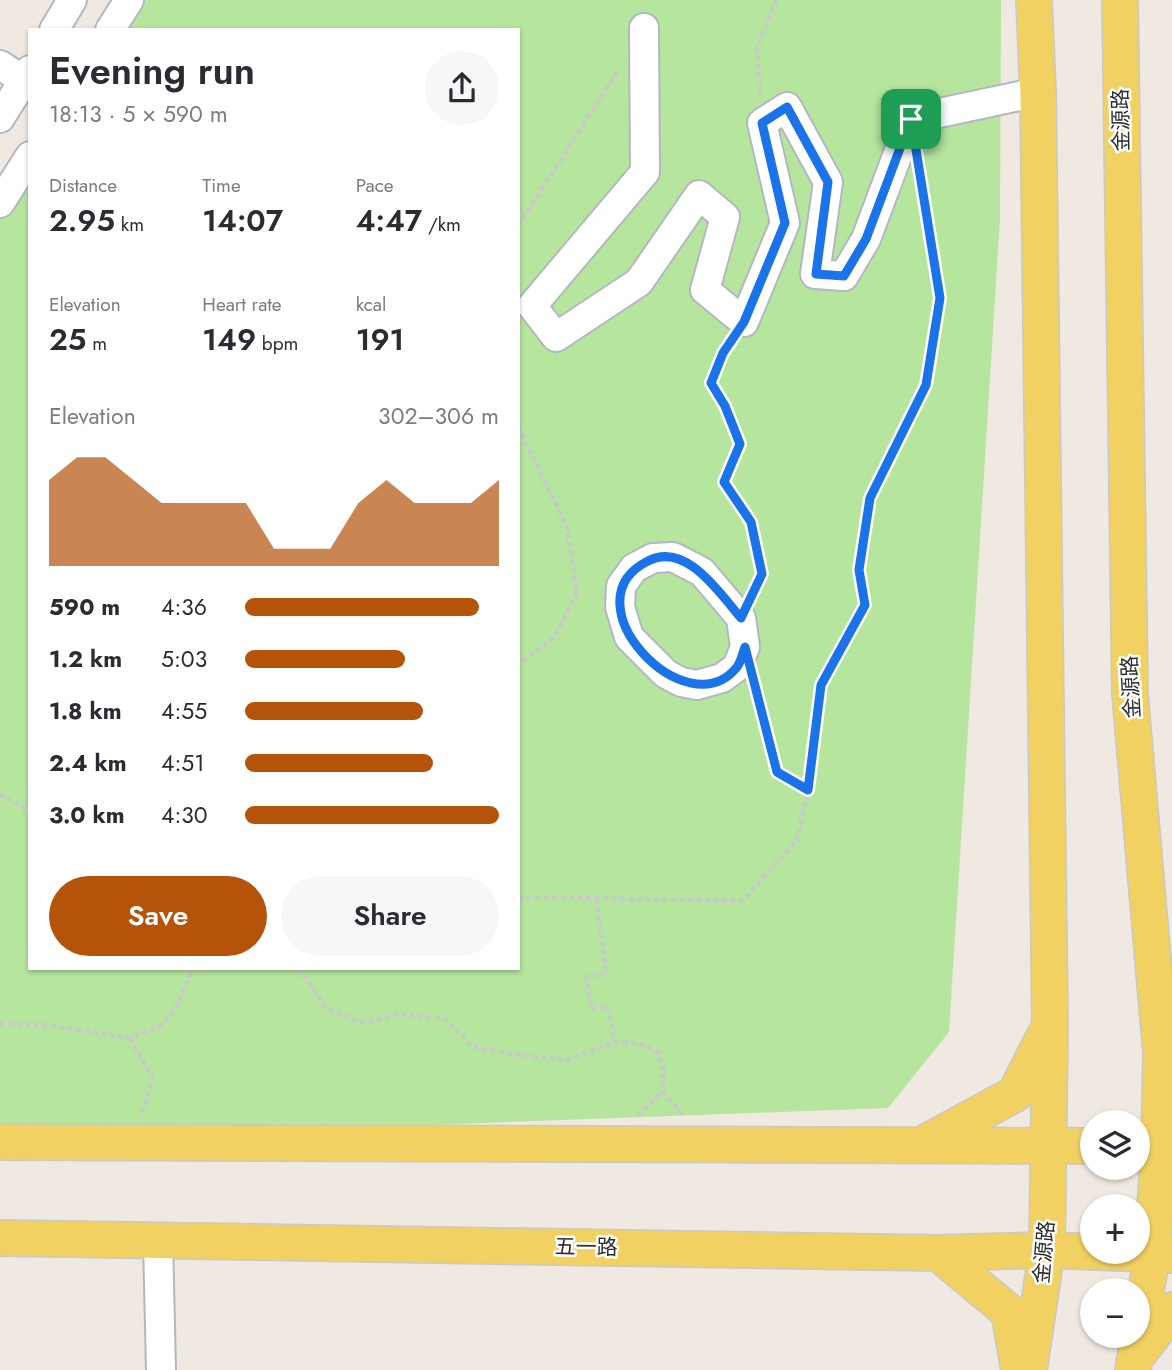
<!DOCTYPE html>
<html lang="en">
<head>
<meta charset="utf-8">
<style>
	body { margin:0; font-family:Jost,"Noto Sans SC",sans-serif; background:#f7f7f7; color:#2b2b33; height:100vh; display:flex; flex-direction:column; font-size:26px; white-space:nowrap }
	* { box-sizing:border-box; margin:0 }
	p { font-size:23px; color:#7c7c81 }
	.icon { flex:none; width:38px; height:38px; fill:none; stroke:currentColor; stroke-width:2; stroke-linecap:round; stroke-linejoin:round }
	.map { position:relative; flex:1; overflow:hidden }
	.drawer { position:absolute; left:28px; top:28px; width:492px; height:942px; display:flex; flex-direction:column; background:#fff; border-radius:0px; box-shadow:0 2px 5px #0004 }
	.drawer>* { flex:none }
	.buttons { position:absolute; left:1080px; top:1110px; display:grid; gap:14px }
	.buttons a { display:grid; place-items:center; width:70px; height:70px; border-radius:50%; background:#fff; box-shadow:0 2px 5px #0004; font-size:35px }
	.pin { position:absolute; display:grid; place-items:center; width:60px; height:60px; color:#fff; margin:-30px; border-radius:14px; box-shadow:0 4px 10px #0006 }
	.round { display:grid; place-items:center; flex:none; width:74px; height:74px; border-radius:37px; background:#f7f7f7 }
	.head { display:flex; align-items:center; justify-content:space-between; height:119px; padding:0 21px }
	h1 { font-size:38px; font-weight:600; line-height:52px }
	.metrics { display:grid; grid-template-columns:repeat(3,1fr); gap:10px; height:119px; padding:7px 21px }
	.metrics div { display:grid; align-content:center }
	.metrics b { font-size:30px; font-weight:600 }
	.metrics small { font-size:19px; font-weight:400 }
	.metrics p { font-size:19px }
	.chart { height:196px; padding:14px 21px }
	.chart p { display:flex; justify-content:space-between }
	.chart svg { width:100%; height:126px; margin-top:7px; fill:#b45309; opacity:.7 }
	.primary-button { display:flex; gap:14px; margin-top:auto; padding:14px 21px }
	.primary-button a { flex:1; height:80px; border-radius:42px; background:#b45309; color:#fff; font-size:28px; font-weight:600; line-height:80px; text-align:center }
	.primary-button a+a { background:#f7f7f7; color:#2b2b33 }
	ul { padding:0 21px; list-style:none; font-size:23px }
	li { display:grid; grid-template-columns:112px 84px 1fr; align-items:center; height:52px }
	li i { height:18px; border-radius:9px; background:#b45309 }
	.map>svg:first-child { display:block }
	.green { fill:#b6e59e }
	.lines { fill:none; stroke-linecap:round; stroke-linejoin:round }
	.minor-casing { stroke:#b4b7c1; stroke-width:32 }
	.major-casing { stroke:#c9c9c9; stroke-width:38 }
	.path { stroke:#c9c9c9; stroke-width:4.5; stroke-dasharray:5 3.5; stroke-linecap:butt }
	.minor { stroke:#fff; stroke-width:28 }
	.major { stroke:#f2d163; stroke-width:35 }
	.route-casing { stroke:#fff; stroke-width:14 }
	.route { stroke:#1a73e8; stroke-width:9 }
	.labels { text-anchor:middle; stroke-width:5; stroke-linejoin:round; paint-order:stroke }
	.street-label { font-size:21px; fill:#2e2e2e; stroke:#fff }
</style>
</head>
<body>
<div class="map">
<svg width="1172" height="1370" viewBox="0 0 1172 1370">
	<rect width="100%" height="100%" fill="#efe9e1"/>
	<!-- green -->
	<path class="green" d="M 129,0 L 1001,0 L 1000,219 L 949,1032 L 888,1108 L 0,1141 L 0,203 L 30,156 L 30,968 L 518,968 L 518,30 L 110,30 Z"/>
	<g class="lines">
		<defs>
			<g id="minor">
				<path d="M 644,28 L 645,172 L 532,306 L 556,337 L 639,282 L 699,195 L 725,217 L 705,290 L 744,322 L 785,223 L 762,123 L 787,107 L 828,182 L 815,274 L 844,276 L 866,239 L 911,119 L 1038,92"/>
				<path d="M 54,30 L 72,0"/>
				<path d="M 110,30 L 129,0"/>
				<path d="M 0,65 L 23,80"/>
				<path d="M 0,118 L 30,70"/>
				<path d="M 0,203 L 30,156"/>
				<path d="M 673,557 L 702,572 L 741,618 L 745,647 L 737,667 L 722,678 L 697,685 L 681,682 L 666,674 L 629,637 L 620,607 L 621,586 L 634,568 L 653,558 Z"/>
				<path d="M 158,1240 L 161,1370"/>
			</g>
			<g id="major">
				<path d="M 1120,0 L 1130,694 L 1161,1053 L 1159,1147 L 1152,1255 L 1133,1370"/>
				<path d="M 0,1142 L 1092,1146"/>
				<path d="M 923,1144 L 1015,1094 L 1045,1035"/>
				<path d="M 0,1238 L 938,1253 L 1047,1250 L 1172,1255"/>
				<path d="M 938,1253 L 1009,1312 L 1019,1370"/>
				<path d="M 1137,1356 L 1172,1310"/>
				<path d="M 1029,1370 L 1047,1250 L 1050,1025 L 1038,92 L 1034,0"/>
			</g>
		</defs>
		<!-- minor casing -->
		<use href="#minor" class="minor-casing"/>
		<!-- major casing -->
		<use href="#major" class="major-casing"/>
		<!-- path -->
		<g class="path">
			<path d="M 760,94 L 757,48 L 776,0"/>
			<path d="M 518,226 L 619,69"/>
			<path d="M 730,343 L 711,383 L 725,406 L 739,444 L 724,482 L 751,522 L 762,574 L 753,592"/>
			<path d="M 518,426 L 567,527 L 577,593 L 554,638 L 518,665"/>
			<path d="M 755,686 L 777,772 L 808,790"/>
			<path d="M 0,794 L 30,811"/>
			<path d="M 518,897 L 743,901 L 797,840 L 813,769 L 821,685 L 865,605 L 859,570 L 870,498 L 926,385 L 940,298 L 919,172"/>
			<path d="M 596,899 L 606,973 L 586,977 L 592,1009 L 608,1006 L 615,1042"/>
			<path d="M 299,968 L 327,1009 L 364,1023 L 398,1014 L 446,1019 L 473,1047 L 526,1056 L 566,1060 L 615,1042 L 637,1043 L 657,1051 L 663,1068 L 663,1091 L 683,1116"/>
			<path d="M 0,1024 L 47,1025 L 130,1038 L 159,1027 L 175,1010 L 192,971 L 196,968"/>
			<path d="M 130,1038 L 152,1077 L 145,1107 L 140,1113"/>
			<path d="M 638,1115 L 663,1091"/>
		</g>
		<!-- minor -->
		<use href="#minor" class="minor"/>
		<!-- major -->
		<use href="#major" class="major"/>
	</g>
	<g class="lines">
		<defs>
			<path id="route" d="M 787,107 L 828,182 L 816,274 L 844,276 L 866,239 L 911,119 L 940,298 L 926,385 L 870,498 L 859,570 L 865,605 L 821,685 L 808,790 L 777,772 L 745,647 C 743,652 741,662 737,667 C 687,730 565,602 648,561 C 686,541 720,594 741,618 L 762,574 L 751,522 L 724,482 L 740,444 L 725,406 L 711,383 L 723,353 L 744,322 L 785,223 L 762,123 Z"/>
		</defs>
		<!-- route casing -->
		<use href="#route" class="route-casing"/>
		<!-- route -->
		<use href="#route" class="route"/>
	</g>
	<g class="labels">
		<!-- street labels -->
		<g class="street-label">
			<text transform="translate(1121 120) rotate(-91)" y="7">金源路</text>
			<text transform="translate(1131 687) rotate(-93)" y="7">金源路</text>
			<text transform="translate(586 1247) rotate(1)" y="7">五一路</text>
			<text transform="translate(1044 1252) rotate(-85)" y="7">金源路</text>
		</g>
	</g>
</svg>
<div class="buttons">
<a><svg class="icon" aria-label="layers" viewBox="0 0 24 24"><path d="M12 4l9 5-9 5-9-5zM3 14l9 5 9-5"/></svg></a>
<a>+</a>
<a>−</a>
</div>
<div class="pin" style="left:911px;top:119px;background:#1e9e55"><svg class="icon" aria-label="arrive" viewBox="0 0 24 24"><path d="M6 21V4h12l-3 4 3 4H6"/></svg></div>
<section class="drawer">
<div class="head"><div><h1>Evening run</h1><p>18:13 · 5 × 590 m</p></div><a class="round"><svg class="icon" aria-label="share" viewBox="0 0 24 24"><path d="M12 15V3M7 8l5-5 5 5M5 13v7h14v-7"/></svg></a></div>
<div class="metrics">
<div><p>Distance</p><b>2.95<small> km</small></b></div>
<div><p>Time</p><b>14:07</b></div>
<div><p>Pace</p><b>4:47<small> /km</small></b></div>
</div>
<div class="metrics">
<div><p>Elevation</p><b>25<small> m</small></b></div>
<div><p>Heart rate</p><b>149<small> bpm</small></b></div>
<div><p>kcal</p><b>191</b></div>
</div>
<div class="chart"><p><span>Elevation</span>302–306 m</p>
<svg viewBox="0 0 160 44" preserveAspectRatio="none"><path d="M0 44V14L10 6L20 6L30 14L40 22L50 22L60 22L70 22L80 38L90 38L100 38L110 22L120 14L130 22L140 22L150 22L160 14V44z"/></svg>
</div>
<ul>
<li><b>590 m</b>4:36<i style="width:92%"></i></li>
<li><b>1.2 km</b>5:03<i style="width:63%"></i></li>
<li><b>1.8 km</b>4:55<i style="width:70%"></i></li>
<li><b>2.4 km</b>4:51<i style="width:74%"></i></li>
<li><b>3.0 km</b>4:30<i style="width:100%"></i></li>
</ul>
<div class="primary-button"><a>Save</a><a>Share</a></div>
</section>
</div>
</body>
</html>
